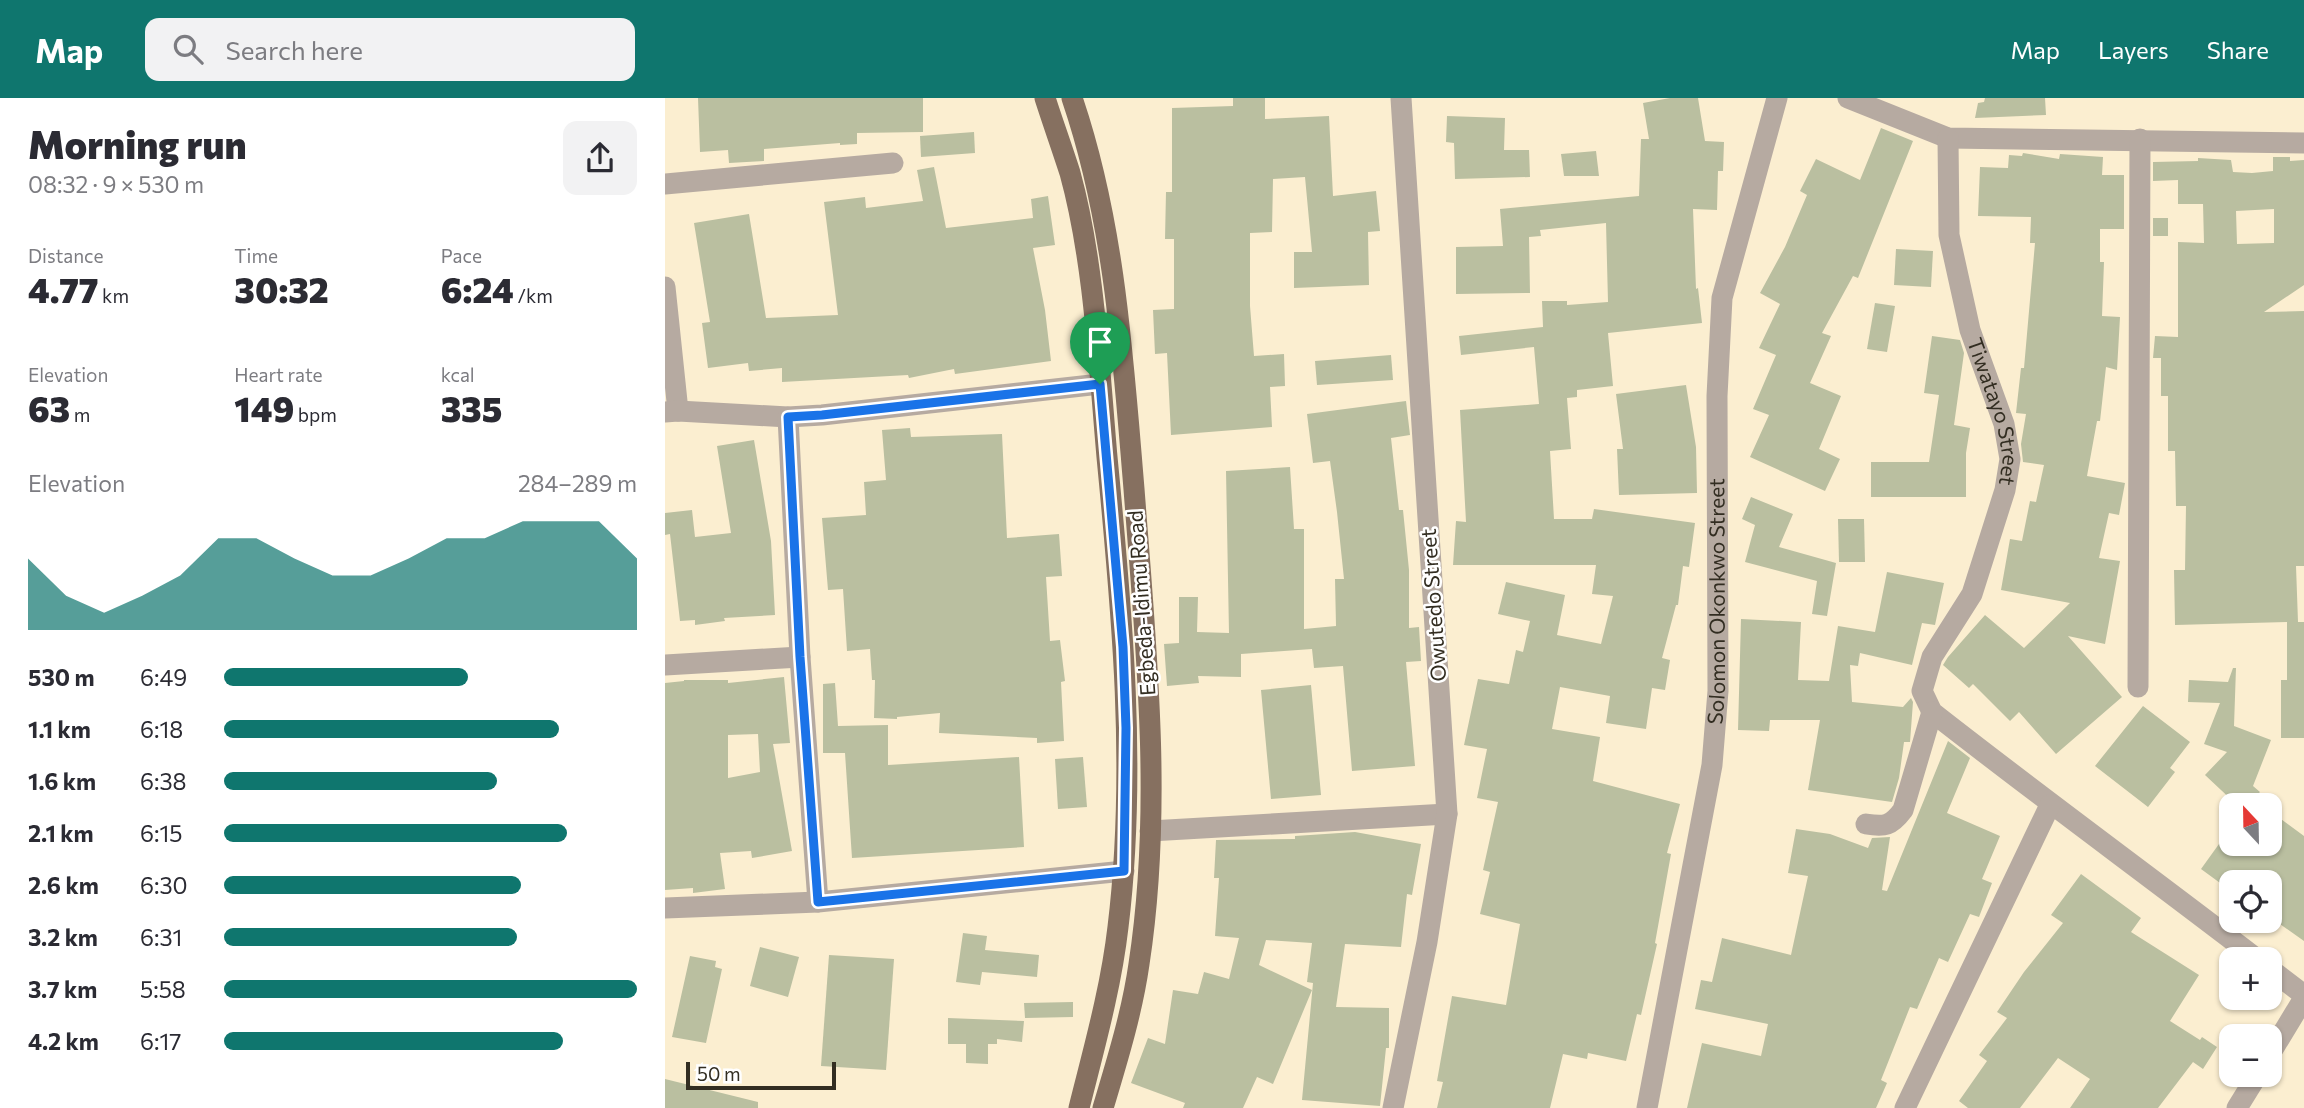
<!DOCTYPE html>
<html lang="en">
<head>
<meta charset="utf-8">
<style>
	body { margin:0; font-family:Commissioner,sans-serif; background:#f2f2f3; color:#2b2b33; height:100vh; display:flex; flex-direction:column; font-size:26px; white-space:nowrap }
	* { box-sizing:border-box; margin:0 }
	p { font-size:23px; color:#7c7c81 }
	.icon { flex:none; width:38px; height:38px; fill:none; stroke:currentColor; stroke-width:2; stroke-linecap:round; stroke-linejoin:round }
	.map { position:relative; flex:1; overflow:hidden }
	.details { display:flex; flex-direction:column; background:#fff; width:665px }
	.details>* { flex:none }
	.needle { width:46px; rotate:338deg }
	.fabs { position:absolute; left:1554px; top:695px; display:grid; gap:14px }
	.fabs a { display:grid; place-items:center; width:63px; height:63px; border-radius:14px; background:#fff; box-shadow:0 2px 5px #0004; font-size:35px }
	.scale { position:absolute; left:21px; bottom:18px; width:150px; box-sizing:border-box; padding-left:7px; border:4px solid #322d21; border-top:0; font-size:19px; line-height:24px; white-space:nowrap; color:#322d21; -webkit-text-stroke:5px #fff; paint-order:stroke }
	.pin { position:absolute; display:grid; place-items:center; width:60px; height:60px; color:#fff; margin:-72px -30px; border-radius:50% 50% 50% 0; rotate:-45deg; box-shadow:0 0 7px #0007 }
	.pin .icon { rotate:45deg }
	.round { display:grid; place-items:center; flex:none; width:74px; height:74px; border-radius:14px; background:#f2f2f3 }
	.summary { display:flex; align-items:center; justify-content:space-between; height:119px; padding:0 28px }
	h1 { font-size:38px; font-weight:800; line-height:52px }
	.metrics { display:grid; grid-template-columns:repeat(3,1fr); gap:10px; height:119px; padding:7px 28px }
	.metrics div { display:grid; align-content:center }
	.metrics b { font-size:35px; font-weight:800 }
	.metrics small { font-size:19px; font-weight:400 }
	.metrics p { font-size:19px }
	.chart { height:196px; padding:14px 28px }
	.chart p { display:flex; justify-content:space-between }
	.chart svg { width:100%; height:126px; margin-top:7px; fill:#0f766e; opacity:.7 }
	ul { padding:0 28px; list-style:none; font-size:23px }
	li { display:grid; grid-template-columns:112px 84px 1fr; align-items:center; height:52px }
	li i { height:18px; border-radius:9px; background:#0f766e }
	header { display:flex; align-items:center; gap:42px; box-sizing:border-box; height:98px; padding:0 35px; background:#0f766e; color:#fff }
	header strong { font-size:33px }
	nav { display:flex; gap:38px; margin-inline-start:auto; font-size:24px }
	.search { width:490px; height:63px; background:#f2f2f3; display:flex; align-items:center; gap:18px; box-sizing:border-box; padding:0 24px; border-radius:14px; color:#7c7c81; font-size:26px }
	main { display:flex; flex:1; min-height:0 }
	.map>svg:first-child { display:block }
	.building { fill:#babfa0; fill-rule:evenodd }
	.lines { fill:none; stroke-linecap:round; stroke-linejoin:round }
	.minor { stroke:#b6aaa1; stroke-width:21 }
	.primary { stroke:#867060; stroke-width:21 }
	.route-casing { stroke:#fff; stroke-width:14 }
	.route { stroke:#1a73e8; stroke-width:9 }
	.labels { text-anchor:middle; stroke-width:5; stroke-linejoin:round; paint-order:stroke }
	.street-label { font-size:21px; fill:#322d21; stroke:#fff }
</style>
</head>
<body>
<header>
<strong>Map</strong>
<div class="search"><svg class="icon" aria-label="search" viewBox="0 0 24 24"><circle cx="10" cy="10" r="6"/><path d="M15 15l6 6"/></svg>Search here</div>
<nav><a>Map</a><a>Layers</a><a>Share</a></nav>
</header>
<main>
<section class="details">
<div class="summary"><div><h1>Morning run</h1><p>08:32 · 9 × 530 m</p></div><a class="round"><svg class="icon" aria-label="share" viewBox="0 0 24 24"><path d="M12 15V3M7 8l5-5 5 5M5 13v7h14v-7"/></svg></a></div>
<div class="metrics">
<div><p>Distance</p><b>4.77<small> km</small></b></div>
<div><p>Time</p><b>30:32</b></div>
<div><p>Pace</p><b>6:24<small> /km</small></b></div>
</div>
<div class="metrics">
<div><p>Elevation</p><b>63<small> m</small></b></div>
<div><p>Heart rate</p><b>149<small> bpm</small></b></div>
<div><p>kcal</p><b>335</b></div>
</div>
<div class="chart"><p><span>Elevation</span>284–289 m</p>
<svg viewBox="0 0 160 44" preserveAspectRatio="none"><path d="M0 44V19L10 32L20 38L30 32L40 25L50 12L60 12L70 19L80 25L90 25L100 19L110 12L120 12L130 6L140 6L150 6L160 19V44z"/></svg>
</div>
<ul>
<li><b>530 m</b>6:49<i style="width:59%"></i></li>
<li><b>1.1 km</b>6:18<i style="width:81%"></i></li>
<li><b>1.6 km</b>6:38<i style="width:66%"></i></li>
<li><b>2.1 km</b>6:15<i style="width:83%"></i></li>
<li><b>2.6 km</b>6:30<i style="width:72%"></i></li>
<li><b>3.2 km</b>6:31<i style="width:71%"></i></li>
<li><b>3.7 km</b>5:58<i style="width:100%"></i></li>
<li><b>4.2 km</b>6:17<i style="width:82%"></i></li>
</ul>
</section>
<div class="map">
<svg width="1639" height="1010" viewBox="0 0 1639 1010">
	<rect width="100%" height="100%" fill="#fbeed0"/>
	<!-- building -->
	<g class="building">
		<path d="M 33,0 L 258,0 L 258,34 L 192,35 L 192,46 L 175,47 L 175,45 L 99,51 L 99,63 L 64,65 L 63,52 L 35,54 Z"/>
		<path d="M 568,0 L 600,0 L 600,21 L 664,18 L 668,98 L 711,93 L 715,133 L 703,134 L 704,187 L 629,190 L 629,154 L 647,154 L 640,79 L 608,81 L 607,134 L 585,135 L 585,208 L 589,258 L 619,256 L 620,288 L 605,289 L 607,329 L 506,337 L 502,255 L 490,256 L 488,212 L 509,211 L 509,141 L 500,141 L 501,94 L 507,94 L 507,10 L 568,8 Z"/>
		<path d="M 1005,0 L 1033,0 L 1040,43 L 1059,44 L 1058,73 L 1053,73 L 1052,112 L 1028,111 L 1031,191 L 1033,190 L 1037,225 L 943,235 L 948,288 L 912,292 L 912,299 L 902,300 L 906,351 L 885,353 L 889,421 L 927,421 L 929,411 L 1030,425 L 1024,469 L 1018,468 L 1013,507 L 1011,507 L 997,560 L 1005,562 L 1000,592 L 987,590 L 981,631 L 941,625 L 945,598 L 895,589 L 887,631 L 935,639 L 928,683 L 1015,706 L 1002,755 L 1006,756 L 990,845 L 992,846 L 976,917 L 972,916 L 961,963 L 923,955 L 922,961 L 898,956 L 885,1010 L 772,1010 L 778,984 L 772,983 L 787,898 L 841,907 L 855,826 L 815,816 L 825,774 L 818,772 L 833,704 L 812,700 L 822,651 L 799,647 L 813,581 L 844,586 L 851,552 L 858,554 L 865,523 L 833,516 L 841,484 L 900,497 L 892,537 L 936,546 L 948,498 L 927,496 L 931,467 L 788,467 L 791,423 L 801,424 L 795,312 L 874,306 L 869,249 L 796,257 L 794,238 L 878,229 L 877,203 L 902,203 L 902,207 L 943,204 L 941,125 L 875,132 L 876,138 L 864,139 L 865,195 L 791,196 L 791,149 L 838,148 L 835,111 L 974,98 L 976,41 L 984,41 L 978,5 Z"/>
		<path d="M 1320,0 L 1380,0 L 1381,17 L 1310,20 L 1313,5 L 1319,4 Z"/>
		<path d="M 782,18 L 840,20 L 839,52 L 864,52 L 865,79 L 790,81 L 789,45 L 781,44 Z"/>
		<path d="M 1216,30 L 1248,43 L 1193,180 L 1188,178 L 1157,235 L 1166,238 L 1145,285 L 1176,298 L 1154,351 L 1175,361 L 1160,393 L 1085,359 L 1104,317 L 1088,311 L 1111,257 L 1094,250 L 1115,206 L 1095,195 L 1120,149 L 1142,97 L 1135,93 L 1151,61 L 1195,82 Z"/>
		<path d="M 309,34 L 310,55 L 256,59 L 255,38 Z"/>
		<path d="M 931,53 L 934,78 L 899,78 L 896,56 Z"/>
		<path d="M 1358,55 L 1394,61 L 1395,56 L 1438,59 L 1437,77 L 1459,77 L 1459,131 L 1435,131 L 1435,164 L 1439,164 L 1437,218 L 1455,219 L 1452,272 L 1441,269 L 1435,323 L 1432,323 L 1422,378 L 1460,385 L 1454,417 L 1444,415 L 1434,460 L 1455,463 L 1440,546 L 1403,538 L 1457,599 L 1391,656 L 1354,614 L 1345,623 L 1308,586 L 1304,590 L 1278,567 L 1283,559 L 1320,517 L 1359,550 L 1405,505 L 1336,492 L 1345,441 L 1357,443 L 1365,403 L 1371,404 L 1379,367 L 1358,364 L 1356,346 L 1361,316 L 1351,315 L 1356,270 L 1359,270 L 1370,145 L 1365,145 L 1366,119 L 1313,118 L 1315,69 L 1343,70 L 1344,57 L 1357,58 Z"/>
		<path d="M 1608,59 L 1625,59 L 1625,63 L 1639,62 L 1639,187 L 1599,214 L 1639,213 L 1639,468 L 1631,468 L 1633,524 L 1639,524 L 1639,640 L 1616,640 L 1616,582 L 1622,582 L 1622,524 L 1510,527 L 1509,472 L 1520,472 L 1521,408 L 1511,408 L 1510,353 L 1503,353 L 1503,298 L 1496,298 L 1496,260 L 1488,260 L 1490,238 L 1513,239 L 1513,144 L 1539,145 L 1538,106 L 1513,106 L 1513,82 L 1488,83 L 1488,64 L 1533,63 L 1533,60 L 1566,62 L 1568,74 L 1587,75 L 1608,73 ZM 1609,111 L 1609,145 L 1572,146 L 1571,113 Z"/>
		<path d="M 269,69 L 281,130 L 368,120 L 366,101 L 383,98 L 390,147 L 368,150 L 380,212 L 386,263 L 290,276 L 289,271 L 244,280 L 243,277 L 117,284 L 117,270 L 84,273 L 83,265 L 43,270 L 37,225 L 45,224 L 29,125 L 84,116 L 101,220 L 173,217 L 159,104 L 200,99 L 201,110 L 258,103 L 252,72 Z"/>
		<rect x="1488" y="120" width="15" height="18"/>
		<path d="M 1231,151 L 1268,153 L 1266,189 L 1229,187 Z"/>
		<path d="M 1210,205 L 1230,208 L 1222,254 L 1202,251 Z"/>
		<path d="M 1267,238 L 1295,242 L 1299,255 L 1289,327 L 1305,330 L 1301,355 L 1301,399 L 1206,399 L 1206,364 L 1264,364 L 1274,297 L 1259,295 Z"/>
		<path d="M 726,257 L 728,282 L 652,287 L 650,263 Z"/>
		<path d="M 1021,287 L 1031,349 L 1032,395 L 954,397 L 952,351 L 958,351 L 951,296 Z"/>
		<path d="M 741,303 L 745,337 L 726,340 L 734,412 L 738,412 L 744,472 L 744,530 L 754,529 L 756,563 L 741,564 L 750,668 L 687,673 L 678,568 L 649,570 L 647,551 L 576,556 L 576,579 L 533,578 L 534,585 L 502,588 L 499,546 L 514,545 L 514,499 L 533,499 L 532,534 L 564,535 L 561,373 L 625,369 L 629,431 L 639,431 L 639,531 L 671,528 L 670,481 L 679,481 L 672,414 L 665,363 L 648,365 L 642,316 Z"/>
		<path d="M 245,330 L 246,339 L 337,336 L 342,440 L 394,436 L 397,478 L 381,479 L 385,543 L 395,542 L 400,583 L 396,584 L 399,643 L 372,645 L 372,640 L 274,635 L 275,615 L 232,619 L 232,621 L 209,620 L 210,582 L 207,582 L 205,551 L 182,553 L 178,491 L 163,492 L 157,420 L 201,417 L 199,384 L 221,382 L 217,332 Z"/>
		<path d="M 89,342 L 106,443 L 110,517 L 59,520 L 60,523 L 30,527 L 30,522 L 15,523 L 5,436 L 0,437 L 0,415 L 27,412 L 30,439 L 66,435 L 52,348 Z"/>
		<path d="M 1086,399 L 1128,416 L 1114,449 L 1171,465 L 1162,518 L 1147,516 L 1152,483 L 1080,464 L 1090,427 L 1077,421 Z"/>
		<path d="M 1173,421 L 1199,421 L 1200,464 L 1174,464 Z"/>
		<path d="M 1222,474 L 1279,485 L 1270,527 L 1257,525 L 1247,567 L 1195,555 L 1193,568 L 1185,567 L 1187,604 L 1238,609 L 1246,600 L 1248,604 L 1245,644 L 1239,644 L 1234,680 L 1227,704 L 1143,692 L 1155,622 L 1105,622 L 1104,633 L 1073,632 L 1076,521 L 1136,524 L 1133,582 L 1164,583 L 1173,528 L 1210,534 Z"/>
		<path d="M 1568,570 L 1571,570 L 1569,628 L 1606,642 L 1588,688 L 1595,694 L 1582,707 L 1572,707 L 1540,677 L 1562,654 L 1539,646 L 1555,605 L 1523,604 L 1524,582 L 1563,584 Z"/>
		<path d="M 119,579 L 125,645 L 108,646 L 127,753 L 87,760 L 86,753 L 55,755 L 60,791 L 28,795 L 28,790 L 0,792 L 0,585 L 19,583 L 19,582 L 63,582 L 63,585 ZM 93,636 L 95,674 L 63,680 L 63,637 Z"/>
		<path d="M 170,585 L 173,628 L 223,627 L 223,667 L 354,659 L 359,749 L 187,760 L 180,655 L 158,655 L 158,586 Z"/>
		<path d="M 646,587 L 656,697 L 606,701 L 596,592 Z"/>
		<path d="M 1478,608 L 1525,644 L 1505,670 L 1510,674 L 1483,709 L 1430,668 Z"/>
		<path d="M 1283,643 L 1305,660 L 1282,715 L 1335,738 L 1317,781 L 1327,785 L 1314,819 L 1305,816 L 1283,864 L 1274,860 L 1252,911 L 1245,909 L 1216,982 L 1222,985 L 1211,1010 L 1022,1010 L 1037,945 L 1096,958 L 1103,926 L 1030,911 L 1036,882 L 1047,884 L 1057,840 L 1126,857 L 1143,778 L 1123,775 L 1131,731 L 1165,736 L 1203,750 L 1207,740 L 1225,739 L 1217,792 L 1222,793 Z"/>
		<path d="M 418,659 L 422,709 L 393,711 L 390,661 Z"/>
		<path d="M 1605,713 L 1639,738 L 1639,843 L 1605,819 L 1605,784 L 1566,784 L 1566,793 L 1536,771 L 1554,746 L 1605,746 Z"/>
		<path d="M 690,734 L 756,746 L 747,797 L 742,796 L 736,849 L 680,846 L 671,909 L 724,910 L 724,950 L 721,950 L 715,1008 L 637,1002 L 648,885 L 642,884 L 647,845 L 601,842 L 594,867 L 647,892 L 608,986 L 592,979 L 578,1010 L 518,1010 L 520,1005 L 466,985 L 483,940 L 500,946 L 508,892 L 533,896 L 539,874 L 564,881 L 574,840 L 550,838 L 554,780 L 549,780 L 551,742 L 630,741 L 630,738 Z"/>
		<path d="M 1416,776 L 1476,820 L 1466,834 L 1534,877 L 1505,923 L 1535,942 L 1537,939 L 1552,949 L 1538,971 L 1528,964 L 1493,1010 L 1405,1010 L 1425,981 L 1393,960 L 1355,1010 L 1303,1010 L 1294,1003 L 1322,963 L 1314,957 L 1342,920 L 1332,914 L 1359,874 L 1398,825 L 1386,817 Z"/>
		<path d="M 298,835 L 322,838 L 320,852 L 374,857 L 372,879 L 317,874 L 315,887 L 291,884 Z"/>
		<path d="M 95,849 L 134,859 L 123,899 L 85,888 Z"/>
		<path d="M 164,857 L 229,861 L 221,972 L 156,968 Z"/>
		<path d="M 25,858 L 51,863 L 50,869 L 57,871 L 41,945 L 7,939 Z"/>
		<path d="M 408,904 L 408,919 L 360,920 L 359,905 Z"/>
		<path d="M 283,920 L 359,923 L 357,944 L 332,941 L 332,946 L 323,946 L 323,966 L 301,965 L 301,946 L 283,946 Z"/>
		<path d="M 0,981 L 93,1004 L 93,1010 L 0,1010 Z"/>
	</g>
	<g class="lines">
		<!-- minor -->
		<g class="minor">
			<path d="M 1183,0 L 1283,40 L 1639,45"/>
			<path id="s1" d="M 1283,40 L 1284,137 L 1305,232 L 1339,326 L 1345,361 L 1340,392 L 1307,496 L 1267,559 L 1257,593 L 1267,614 C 1374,698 1484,778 1592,861"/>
			<path d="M 0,86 L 228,65"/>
			<path d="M 0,189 L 13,313"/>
			<path d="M 0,314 L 13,313 L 123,319 L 157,317 L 435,286"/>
			<path d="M 123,319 L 135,559 L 153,804"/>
			<path d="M 0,567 L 135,559"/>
			<path d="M 1473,589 L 1475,41"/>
			<path d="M 1201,726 C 1220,729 1226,728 1238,712 L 1267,614"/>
			<path d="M 485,733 L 782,716"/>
			<path d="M 0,810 L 153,804 L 459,773"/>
			<path d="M 1605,871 L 1639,897"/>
			<path d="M 1605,956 L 1639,900"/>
			<path d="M 728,1010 L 762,844 L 782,716 L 736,0"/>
			<path id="s2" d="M 982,1010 L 1047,667 L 1053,593 L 1052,298 L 1057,200 L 1112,0"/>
			<path d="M 1240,1010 L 1385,707"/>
			<path d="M 1572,1010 L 1593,976"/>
		</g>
		<!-- primary -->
		<g class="primary">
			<path d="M 380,0 C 388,25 397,50 405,75 C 429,162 434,268 442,359 C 457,514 472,673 453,829 C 446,890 429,950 414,1010"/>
			<path d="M 407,0 C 450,126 458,260 469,391 C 481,549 498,709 474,866 C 467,915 452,963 438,1010"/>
		</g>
	</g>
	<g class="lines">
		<defs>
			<path id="route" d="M 435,286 L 458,549 L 461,630 L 459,773 L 153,804 L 135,559 L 123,319 L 157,317 Z"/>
		</defs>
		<!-- route casing -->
		<use href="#route" class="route-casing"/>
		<!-- route -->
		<use href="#route" class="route"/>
	</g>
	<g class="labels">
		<!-- street labels -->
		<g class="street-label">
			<text dy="7" stroke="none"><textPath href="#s1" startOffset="280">Tiwatayo Street</textPath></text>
			<text dy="7" stroke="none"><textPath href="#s2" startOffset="513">Solomon Okonkwo Street</textPath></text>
			<text transform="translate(477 505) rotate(-94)" y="7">Egbeda-Idimu Road</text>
			<text transform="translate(769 507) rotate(-94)" y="7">Owutedo Street</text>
		</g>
	</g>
</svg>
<div class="fabs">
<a><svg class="needle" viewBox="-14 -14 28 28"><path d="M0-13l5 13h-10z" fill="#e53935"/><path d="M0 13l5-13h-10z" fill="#7c7c81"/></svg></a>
<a><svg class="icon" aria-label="locate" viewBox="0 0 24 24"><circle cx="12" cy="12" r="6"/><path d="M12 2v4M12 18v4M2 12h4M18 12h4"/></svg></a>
<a>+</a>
<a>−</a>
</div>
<div class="scale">50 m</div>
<div class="pin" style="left:435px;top:286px;background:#1e9e55"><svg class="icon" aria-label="arrive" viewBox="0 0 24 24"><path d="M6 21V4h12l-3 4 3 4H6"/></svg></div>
</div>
</main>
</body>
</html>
